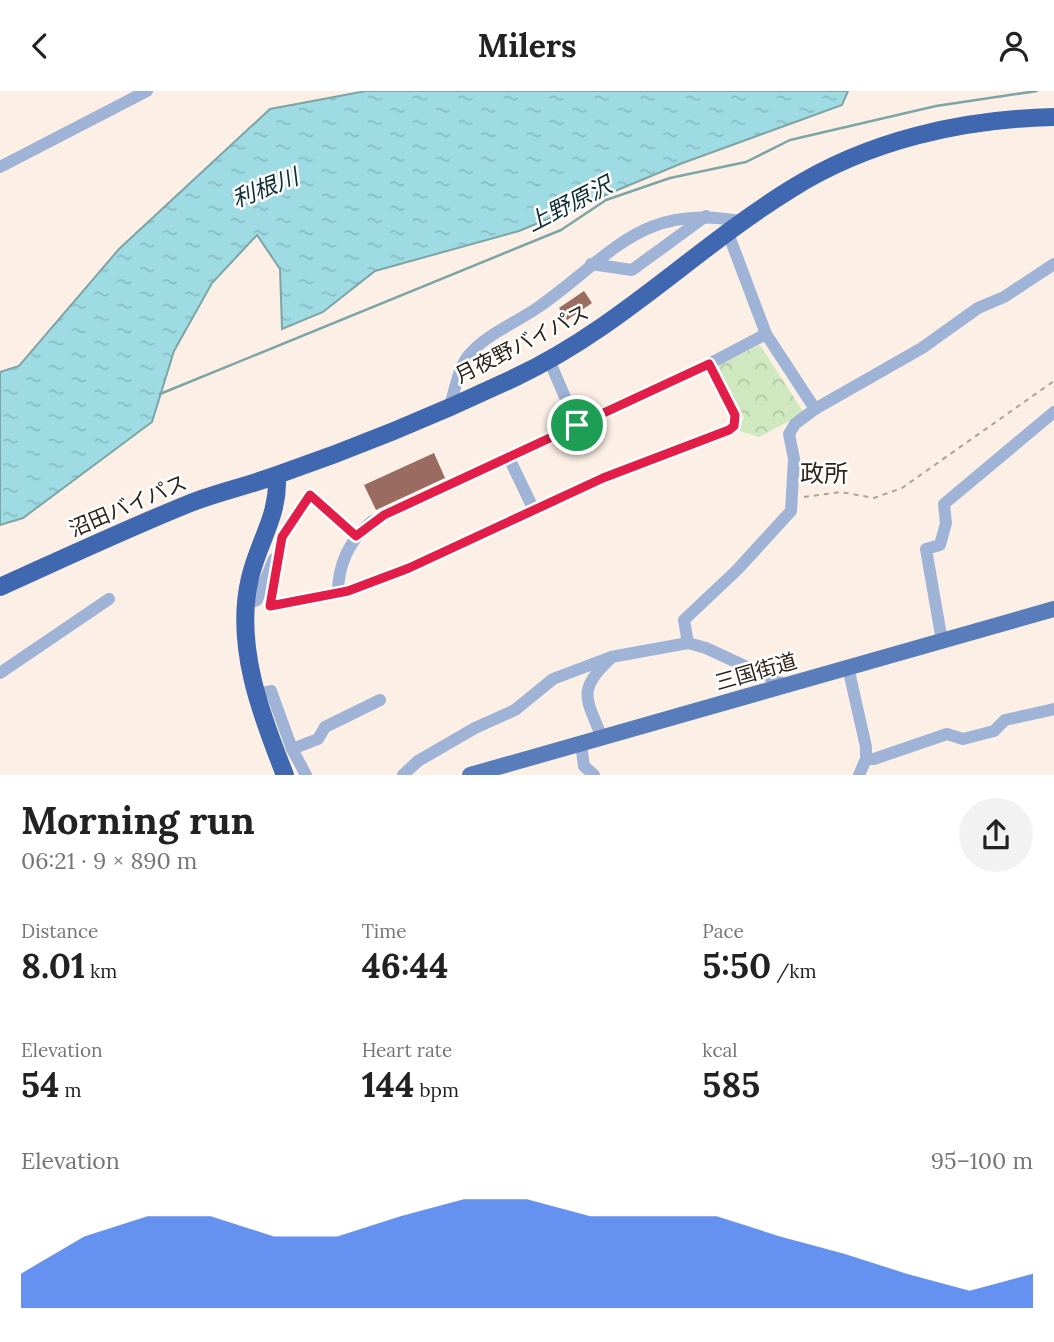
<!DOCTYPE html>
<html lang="en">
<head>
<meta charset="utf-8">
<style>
	body { margin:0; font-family:Lora,"Noto Sans JP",serif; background:#f2f2f2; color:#222; height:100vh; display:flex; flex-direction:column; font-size:26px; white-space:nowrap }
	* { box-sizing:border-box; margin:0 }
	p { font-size:23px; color:#767676 }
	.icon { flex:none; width:38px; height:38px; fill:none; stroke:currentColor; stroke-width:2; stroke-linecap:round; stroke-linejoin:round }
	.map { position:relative; height:684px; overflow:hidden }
	.panel { display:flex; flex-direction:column; background:#fff; flex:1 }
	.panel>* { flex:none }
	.pin { position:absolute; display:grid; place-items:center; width:60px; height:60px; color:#fff; margin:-30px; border:4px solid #fff; border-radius:50%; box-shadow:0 2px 7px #0007 }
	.round { display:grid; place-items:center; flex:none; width:74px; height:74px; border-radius:37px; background:#f2f2f2 }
	.head { display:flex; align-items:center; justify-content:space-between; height:119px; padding:0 21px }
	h1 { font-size:38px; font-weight:800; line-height:52px }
	.figures { display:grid; grid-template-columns:repeat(3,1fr); gap:10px; height:119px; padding:7px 21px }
	.figures div { display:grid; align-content:center }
	.figures b { font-size:35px; font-weight:800 }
	.figures small { font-size:19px; font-weight:400 }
	.figures p { font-size:19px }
	.chart { height:196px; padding:14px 21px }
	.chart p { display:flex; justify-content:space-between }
	.chart svg { width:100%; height:126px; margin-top:7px; fill:#2563eb; opacity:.7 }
	header { display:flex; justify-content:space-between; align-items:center; height:91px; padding:0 21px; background:#fff; font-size:32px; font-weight:800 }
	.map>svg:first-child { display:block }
	.forest { fill:url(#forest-crowns) }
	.water { fill:url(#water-ripples); stroke:#7da4a7; stroke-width:2 }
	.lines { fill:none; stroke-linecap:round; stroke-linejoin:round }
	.stream { stroke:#7da4a7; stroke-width:2.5 }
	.building { fill:#996b61 }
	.path { stroke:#aea298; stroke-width:2; stroke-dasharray:5 5; stroke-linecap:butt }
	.minor { stroke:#9fb3d6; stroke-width:12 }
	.major { stroke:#597dbb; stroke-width:16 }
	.highway { stroke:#4068b0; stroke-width:18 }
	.route-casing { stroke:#fff; stroke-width:14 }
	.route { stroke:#e11d48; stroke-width:9 }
	.labels { text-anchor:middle; stroke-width:5; stroke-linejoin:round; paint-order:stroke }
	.street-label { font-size:21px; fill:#2f241b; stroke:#fff }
	.water-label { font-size:23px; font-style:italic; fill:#102f33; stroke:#fff }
	.quarter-label { font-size:24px; fill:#2f241b; stroke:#fff }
</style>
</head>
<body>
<header><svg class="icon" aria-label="back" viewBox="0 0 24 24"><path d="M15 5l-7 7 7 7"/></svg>Milers<svg class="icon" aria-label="person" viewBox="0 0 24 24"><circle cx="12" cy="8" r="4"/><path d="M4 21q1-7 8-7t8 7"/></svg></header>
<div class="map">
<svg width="1054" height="684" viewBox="0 0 1054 684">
	<defs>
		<pattern id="forest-crowns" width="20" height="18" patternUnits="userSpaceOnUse" patternTransform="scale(1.75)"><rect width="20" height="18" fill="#cfe8bf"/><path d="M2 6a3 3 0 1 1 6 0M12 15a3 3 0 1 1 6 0" fill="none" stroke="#b2c7a4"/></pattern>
		<pattern id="water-ripples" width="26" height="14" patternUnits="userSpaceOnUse" patternTransform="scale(1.75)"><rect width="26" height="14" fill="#9fdbe3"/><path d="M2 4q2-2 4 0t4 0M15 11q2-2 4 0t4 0" fill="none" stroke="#89bcc2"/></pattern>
	</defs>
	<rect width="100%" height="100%" fill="#fcf0e6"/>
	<!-- forest -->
	<path class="forest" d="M 760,254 L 804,322 L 759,346 L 739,340 L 744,326 L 718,280 L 719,274 Z"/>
	<!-- water -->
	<path class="water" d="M 366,0 L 848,0 L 842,14 L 680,73 L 519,140 L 375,180 L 323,221 L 282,238 L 280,178 L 257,144 L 212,192 L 174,260 L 152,331 L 23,427 L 0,434 L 0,281 L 19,275 L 119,158 L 270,18 Z"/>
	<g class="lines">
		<!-- stream -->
		<path class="stream" d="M 160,303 L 561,139 L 606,109 L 670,87 L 746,71 L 790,49 L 936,15 L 1037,0"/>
	</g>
	<!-- building -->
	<g class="building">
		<path d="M 584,200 L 592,212 L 567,229 L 559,217 Z"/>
		<path d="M 434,362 L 445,387 L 376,419 L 364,394 Z"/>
	</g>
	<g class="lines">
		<!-- path -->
		<path class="path" d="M 804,406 L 841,401 L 874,407 L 902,397 L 1054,290"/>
		<!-- minor -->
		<g class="minor">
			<path d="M 0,76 L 147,0"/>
			<path d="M 728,142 L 766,243 L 815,318"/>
			<path d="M 591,173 L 632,179 L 706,125"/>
			<path d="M 549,269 L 577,334"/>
			<path d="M 450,315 C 455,299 458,277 469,264 C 486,243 518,231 540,215 C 612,164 643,110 744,131"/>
			<path d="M 508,365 L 534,419"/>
			<path d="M 356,445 L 310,404 L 282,446 L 270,515 L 348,500 L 409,477 L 603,387 L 729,339 L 734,335 L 735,324 L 709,273"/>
			<path d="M 338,502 C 338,473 349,450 371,431 L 709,273 L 766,243"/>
			<path d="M 246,513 L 257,509 L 274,468"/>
			<path d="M 942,550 L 926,458 L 940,454 L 946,432 L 944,413 L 1054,321"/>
			<path d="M 688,552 L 684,529 L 737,479 L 791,420 L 794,368 L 789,343 L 795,333 L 815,318 L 922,257 L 978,217 L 1004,206 L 1054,173"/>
			<path d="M 848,576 L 866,656 L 866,668 L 859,684"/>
			<path d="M 0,582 L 109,508"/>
			<path d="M 257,603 L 271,600 L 292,658 L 318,648 L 325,636 L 380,609"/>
			<path d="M 602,647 C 587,608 576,600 609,569"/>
			<path d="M 581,653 L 584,675 L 594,684"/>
			<path d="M 292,658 L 306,684"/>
			<path d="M 866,668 L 874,668 L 947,643 L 963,648 L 994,640 L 1005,629 L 1054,618"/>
			<path d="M 403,684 L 418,670 L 475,637 L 515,619 L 553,588 L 611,566 L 688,552 L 706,557 L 786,594"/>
		</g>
		<!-- major -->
		<path class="major" d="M 470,684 L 1054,518"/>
		<!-- highway -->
		<g class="highway">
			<path d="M 277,385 C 279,425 259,449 250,487 C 234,553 261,624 285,684"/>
			<path d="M 0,496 C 62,468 124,439 188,413 C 217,401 248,395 277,384 C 358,356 438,323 516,286 C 621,236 694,158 791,98 C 869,49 963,28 1054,26"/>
		</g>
	</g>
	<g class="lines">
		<defs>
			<path id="route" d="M 709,273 L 735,324 L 734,335 L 729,339 L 603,387 L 409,477 L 348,500 L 270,515 L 282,446 L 310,404 L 356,445 L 384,424 Z"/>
		</defs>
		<!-- route casing -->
		<use href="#route" class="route-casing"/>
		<!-- route -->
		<use href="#route" class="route"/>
	</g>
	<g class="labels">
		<!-- street labels -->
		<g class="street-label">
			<text transform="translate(522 253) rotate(-27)" y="7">月夜野バイパス</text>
			<text transform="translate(128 415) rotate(-23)" y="7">沼田バイパス</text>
			<text transform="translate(756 581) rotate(-16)" y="7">三国街道</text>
		</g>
		<!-- water labels -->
		<g class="water-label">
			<text transform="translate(265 97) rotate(-21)" y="8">利根川</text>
			<text transform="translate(569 113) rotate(-27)" y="8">上野原沢</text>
		</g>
		<!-- quarter labels -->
		<g class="quarter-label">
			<text x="824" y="391">政所</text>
		</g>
	</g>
</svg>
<div class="pin" style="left:577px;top:334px;background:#1e9e55"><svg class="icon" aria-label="arrive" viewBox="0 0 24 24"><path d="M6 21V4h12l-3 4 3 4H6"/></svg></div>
</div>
<section class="panel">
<div class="head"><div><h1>Morning run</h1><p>06:21 · 9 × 890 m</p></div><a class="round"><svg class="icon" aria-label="share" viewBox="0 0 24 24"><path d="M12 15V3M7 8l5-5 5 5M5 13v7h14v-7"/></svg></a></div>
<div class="figures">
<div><p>Distance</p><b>8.01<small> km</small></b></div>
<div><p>Time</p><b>46:44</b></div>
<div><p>Pace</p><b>5:50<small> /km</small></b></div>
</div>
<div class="figures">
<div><p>Elevation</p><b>54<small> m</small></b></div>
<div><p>Heart rate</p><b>144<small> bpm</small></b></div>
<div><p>kcal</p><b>585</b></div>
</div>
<div class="chart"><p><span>Elevation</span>95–100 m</p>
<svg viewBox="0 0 160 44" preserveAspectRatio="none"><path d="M0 44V32L10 19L20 12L30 12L40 19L50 19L60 12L70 6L80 6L90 12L100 12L110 12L120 19L130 25L140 32L150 38L160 32V44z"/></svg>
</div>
</section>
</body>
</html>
